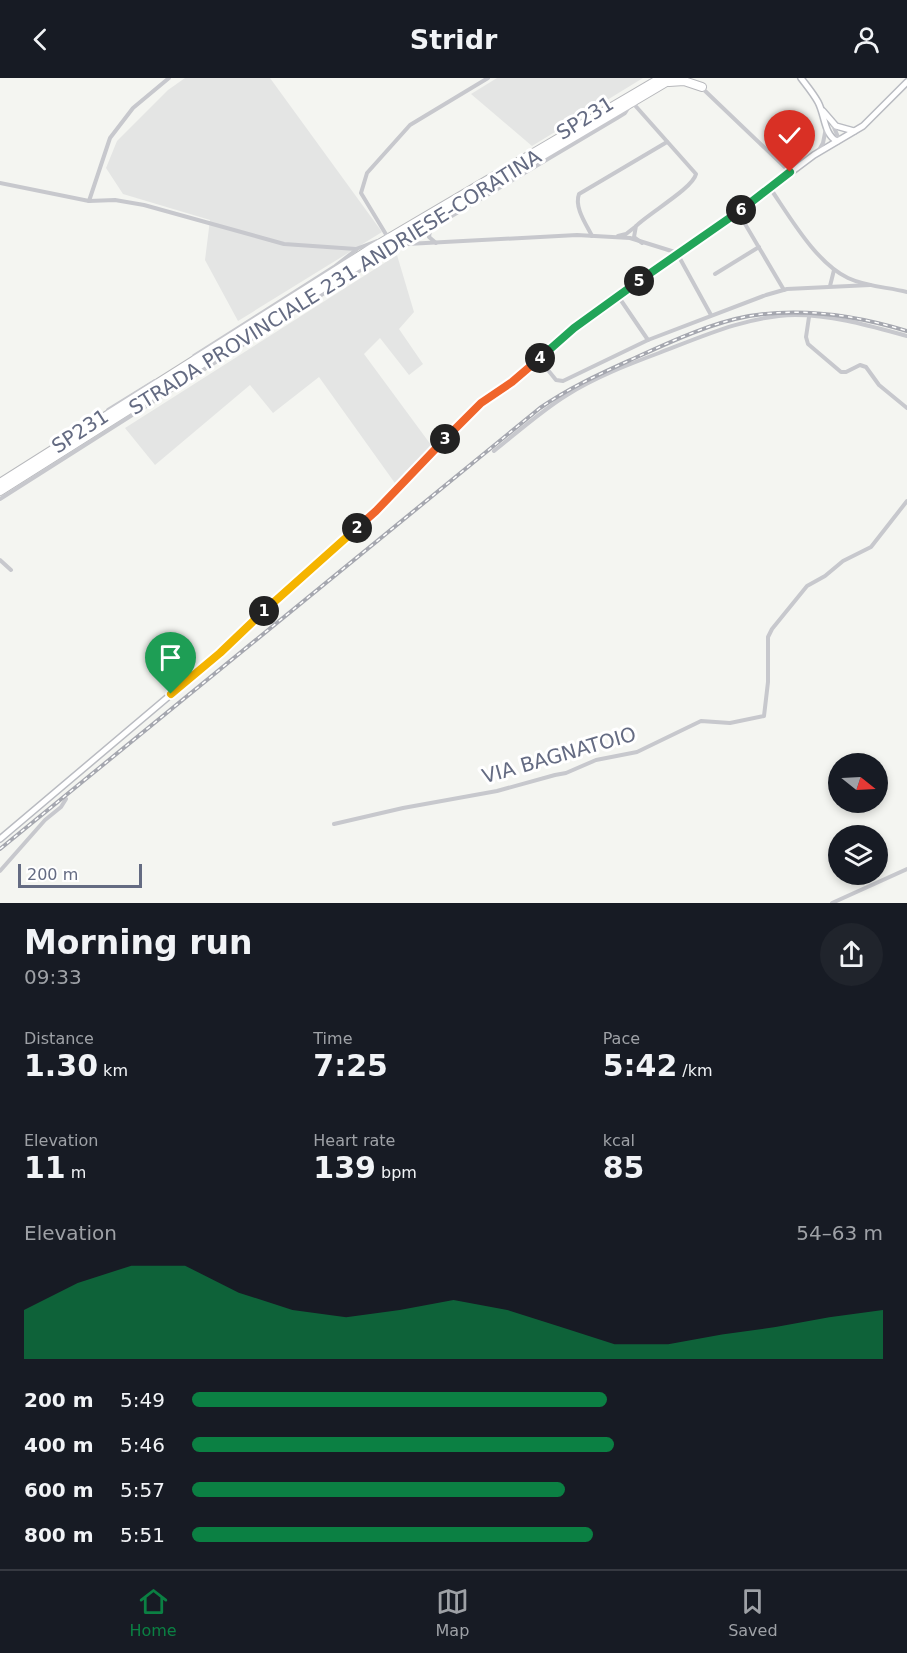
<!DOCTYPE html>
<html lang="en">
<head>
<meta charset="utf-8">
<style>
	body { margin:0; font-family:"DejaVu Sans",sans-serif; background:#20242c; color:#f1f3f6; height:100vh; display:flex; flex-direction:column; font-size:22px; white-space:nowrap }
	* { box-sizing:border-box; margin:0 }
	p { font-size:20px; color:#9ea1a6 }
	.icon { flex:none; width:33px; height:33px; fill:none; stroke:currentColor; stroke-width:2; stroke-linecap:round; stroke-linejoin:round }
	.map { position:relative; height:825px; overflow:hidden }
	.details { display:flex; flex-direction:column; background:#171b24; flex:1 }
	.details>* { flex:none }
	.needle { width:39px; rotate:108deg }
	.controls { position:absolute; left:828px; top:675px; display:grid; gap:12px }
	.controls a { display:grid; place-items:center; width:60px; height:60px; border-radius:50%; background:#171b24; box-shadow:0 3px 9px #0003; font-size:30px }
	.scale { position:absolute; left:18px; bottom:15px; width:124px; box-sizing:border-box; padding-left:6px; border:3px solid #646b82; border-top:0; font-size:16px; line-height:21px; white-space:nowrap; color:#646b82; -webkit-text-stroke:4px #fff; paint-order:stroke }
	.pin { position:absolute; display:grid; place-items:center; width:51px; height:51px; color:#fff; margin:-62px -26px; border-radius:50% 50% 50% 0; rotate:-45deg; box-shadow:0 0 6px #0007 }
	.pin .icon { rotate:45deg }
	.km { position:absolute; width:30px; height:30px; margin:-15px; border-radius:50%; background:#222; color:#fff; font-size:16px; line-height:30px; text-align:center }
	.round { display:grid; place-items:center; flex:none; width:63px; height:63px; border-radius:32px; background:#20242c }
	.summary { display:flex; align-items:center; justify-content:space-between; height:102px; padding:0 24px }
	h1 { font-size:33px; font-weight:800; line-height:45px }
	.figures { display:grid; grid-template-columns:repeat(3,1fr); gap:9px; height:102px; padding:6px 24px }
	.figures div { display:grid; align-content:center }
	.figures b { font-size:30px; font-weight:800 }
	.figures small { font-size:16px; font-weight:400 }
	.figures p { font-size:16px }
	.chart { height:168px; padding:12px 24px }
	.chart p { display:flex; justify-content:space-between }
	.chart svg { width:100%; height:108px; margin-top:6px; fill:#0b8043; opacity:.7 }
	ul { padding:0 24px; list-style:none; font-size:20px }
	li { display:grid; grid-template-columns:96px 72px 1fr; align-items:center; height:45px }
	li i { height:15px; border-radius:8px; background:#0b8043 }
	header { display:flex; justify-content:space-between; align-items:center; height:78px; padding:0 24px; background:#171b24; font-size:27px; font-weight:800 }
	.tabs { display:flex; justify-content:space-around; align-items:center; height:84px; border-top:2px solid #363941; background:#171b24; font-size:16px; color:#9ea1a6 }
	.tabs a { display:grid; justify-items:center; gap:3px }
	.tabs .on { color:#0b8043 }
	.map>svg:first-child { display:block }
	.built { fill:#e4e5e4 }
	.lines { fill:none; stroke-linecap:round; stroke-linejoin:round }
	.secondary-casing { stroke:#b9bbc1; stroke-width:8 }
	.highway-casing { stroke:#b7b8bc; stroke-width:10 }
	.street { stroke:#c7c8cd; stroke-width:4 }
	.secondary { stroke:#fff; stroke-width:5 }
	.highway { stroke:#fff; stroke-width:8 }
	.rail-casing { stroke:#a5a7af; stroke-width:4 }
	.rail { stroke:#fff; stroke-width:1.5; stroke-dasharray:4.5; stroke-linecap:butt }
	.split-1-casing { stroke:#fff; stroke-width:12 }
	.split-2-casing { stroke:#fff; stroke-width:12 }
	.split-3-casing { stroke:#fff; stroke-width:12 }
	.split-4-casing { stroke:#fff; stroke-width:12 }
	.split-5-casing { stroke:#fff; stroke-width:12 }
	.split-6-casing { stroke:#fff; stroke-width:12 }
	.split-7-casing { stroke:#fff; stroke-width:12 }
	.split-1 { stroke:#f5b400; stroke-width:8 }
	.split-2 { stroke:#f5b400; stroke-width:8 }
	.split-3 { stroke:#f0652b; stroke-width:8 }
	.split-4 { stroke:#f0652b; stroke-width:8 }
	.split-5 { stroke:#22a559; stroke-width:8 }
	.split-6 { stroke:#22a559; stroke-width:8 }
	.split-7 { stroke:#22a559; stroke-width:8 }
	.labels { text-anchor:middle; stroke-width:6; stroke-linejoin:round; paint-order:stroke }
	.street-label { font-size:20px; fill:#646b82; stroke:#fff }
</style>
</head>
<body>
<header><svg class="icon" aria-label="back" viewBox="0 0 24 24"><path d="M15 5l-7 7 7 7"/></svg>Stridr<svg class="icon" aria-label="person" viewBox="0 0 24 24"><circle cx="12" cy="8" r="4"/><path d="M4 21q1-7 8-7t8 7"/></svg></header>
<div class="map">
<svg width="907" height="825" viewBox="0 0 907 825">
	<rect width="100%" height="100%" fill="#f4f5f1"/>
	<!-- built -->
	<g class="built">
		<path d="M 185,0 L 270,0 L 382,154 L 238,243 L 205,182 L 210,142 L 123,116 L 106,90 L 117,63 L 168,12 Z"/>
		<path d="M 497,0 L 643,0 L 532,68 L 471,16 Z"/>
		<path d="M 397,177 L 414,234 L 399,251 L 423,286 L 409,297 L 380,260 L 364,276 L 434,371 L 397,408 L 319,299 L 273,335 L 250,307 L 155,387 L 125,350 Z"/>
	</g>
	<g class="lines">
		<defs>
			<g id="secondary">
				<path d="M 801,0 C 807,8 813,15 818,24 C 825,37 824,57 837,63"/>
				<path d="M 823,33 L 836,48 L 854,53"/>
				<path d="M 0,761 L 220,575 L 279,518 L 376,433 L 481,325 L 511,304 L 595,234 L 738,134 L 814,77 L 863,48 L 907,4"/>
			</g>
			<g id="highway">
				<path d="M 669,4 L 684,3 L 702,9"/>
				<path d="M 0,405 L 372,170 L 661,0"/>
				<path d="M 0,413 L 376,176 L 673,0"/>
			</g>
		</defs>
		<!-- secondary casing -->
		<use href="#secondary" class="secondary-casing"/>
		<!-- highway casing -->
		<use href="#highway" class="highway-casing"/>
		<!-- street -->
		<g class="street">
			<path d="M 702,10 L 790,94"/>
			<path d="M 833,47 L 838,59 L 837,62"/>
			<path d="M 818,74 L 823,65 L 826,50"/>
			<path d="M 0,105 L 89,123 L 115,122 L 144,127 L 284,166 L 356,171 L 377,163"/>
			<path d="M 770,110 C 790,139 816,185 848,200 C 867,209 888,209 907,214"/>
			<path d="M 89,123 L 110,60 L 133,30 L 169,0"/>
			<path d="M 738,134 L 784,212"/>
			<path d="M 430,152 L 429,159 L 436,165"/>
			<path d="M 387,158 L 361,115 L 367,95 L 410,47 L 488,0"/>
			<path d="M 592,158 C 586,146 574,129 579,116 L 667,64"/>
			<path d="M 618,158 L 626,156 L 635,149"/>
			<path d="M 407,166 L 577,157 L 630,160 L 678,175"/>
			<path d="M 678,177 L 711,237"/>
			<path d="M 715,196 L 759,169"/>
			<path d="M 830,208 L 834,192"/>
			<path d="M 618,218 L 648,262"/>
			<path d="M 809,239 L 806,259 L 808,266 L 841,294 L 846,294 L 860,287 L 866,289 L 879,307 L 907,330"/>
			<path d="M 194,278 L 334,189 L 356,172"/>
			<path d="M 539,281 L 556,302 L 563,303 L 648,262 L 766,217 L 787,211 L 870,207"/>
			<path d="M 108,332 L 155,303"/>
			<path d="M 494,373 C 518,354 541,333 567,317 C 596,299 627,287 659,275 C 703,258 747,238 795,237 C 833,237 870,248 907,258"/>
			<path d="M 0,421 L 359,193 L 617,40 L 625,35 L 632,24 L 696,96 C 693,110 649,135 636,148 L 634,159 L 642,165"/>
			<path d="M 0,482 L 11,492"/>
			<path d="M 334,746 L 403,730 L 497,713 L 555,697 L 566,695 L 596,682 L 637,674 L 701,643 L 730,645 L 764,638 L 768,604 L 768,559 L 772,551 L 807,508 L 825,498 L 843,483 L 871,469 L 907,423"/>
			<path d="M 0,793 L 45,742 L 61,729 L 66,721"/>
			<path d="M 832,825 L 907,791"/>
		</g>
		<!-- secondary -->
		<use href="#secondary" class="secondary"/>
		<!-- highway -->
		<use href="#highway" class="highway"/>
		<defs>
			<path id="rail" d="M 0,771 L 540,330 C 572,308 602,295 637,279 C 672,263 711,245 749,238 C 803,229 855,237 907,253"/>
		</defs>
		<!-- rail casing -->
		<use href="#rail" class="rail-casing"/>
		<!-- rail -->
		<use href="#rail" class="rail"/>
	</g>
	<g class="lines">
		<defs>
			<path id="split-1" d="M 171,616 L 220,575 L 264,533"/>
			<path id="split-2" d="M 264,533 L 357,450"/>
			<path id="split-3" d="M 357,450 L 376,433 L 445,361"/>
			<path id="split-4" d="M 445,361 L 481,325 L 512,304 L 540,280"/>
			<path id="split-5" d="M 540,280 L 574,250 L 639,203"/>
			<path id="split-6" d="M 639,203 L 741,132"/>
			<path id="split-7" d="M 741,132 L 790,94"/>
		</defs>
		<!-- split-1 casing -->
		<use href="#split-1" class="split-1-casing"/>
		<!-- split-2 casing -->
		<use href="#split-2" class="split-2-casing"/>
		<!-- split-3 casing -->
		<use href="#split-3" class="split-3-casing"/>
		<!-- split-4 casing -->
		<use href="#split-4" class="split-4-casing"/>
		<!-- split-5 casing -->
		<use href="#split-5" class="split-5-casing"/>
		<!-- split-6 casing -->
		<use href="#split-6" class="split-6-casing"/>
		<!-- split-7 casing -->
		<use href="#split-7" class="split-7-casing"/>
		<!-- split-1 -->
		<use href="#split-1" class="split-1"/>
		<!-- split-2 -->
		<use href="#split-2" class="split-2"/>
		<!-- split-3 -->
		<use href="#split-3" class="split-3"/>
		<!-- split-4 -->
		<use href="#split-4" class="split-4"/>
		<!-- split-5 -->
		<use href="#split-5" class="split-5"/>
		<!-- split-6 -->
		<use href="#split-6" class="split-6"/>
		<!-- split-7 -->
		<use href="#split-7" class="split-7"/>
	</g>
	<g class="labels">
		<!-- street labels -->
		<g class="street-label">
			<text transform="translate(585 40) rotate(-32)" y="7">SP231</text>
			<text transform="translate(335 204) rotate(-32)" y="7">STRADA PROVINCIALE 231 ANDRIESE-CORATINA</text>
			<text transform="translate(80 353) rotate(-33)" y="7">SP231</text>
			<text transform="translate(559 677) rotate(-16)" y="7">VIA BAGNATOIO</text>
		</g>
	</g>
</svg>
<div class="controls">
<a><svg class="needle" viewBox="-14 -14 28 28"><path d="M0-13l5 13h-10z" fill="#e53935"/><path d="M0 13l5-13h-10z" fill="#9ea1a6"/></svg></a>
<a><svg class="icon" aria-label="layers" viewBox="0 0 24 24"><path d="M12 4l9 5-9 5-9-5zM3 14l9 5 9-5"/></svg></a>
</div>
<div class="scale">200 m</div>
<div class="pin" style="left:171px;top:616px;background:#1e9e55"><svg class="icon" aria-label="arrive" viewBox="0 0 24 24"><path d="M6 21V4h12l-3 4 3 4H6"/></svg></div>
<div class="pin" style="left:790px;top:94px;background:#d93025"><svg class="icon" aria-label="check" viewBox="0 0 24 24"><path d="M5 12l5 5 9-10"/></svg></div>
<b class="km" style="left:264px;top:533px">1</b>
<b class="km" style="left:357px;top:450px">2</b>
<b class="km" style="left:445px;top:361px">3</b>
<b class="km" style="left:540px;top:280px">4</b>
<b class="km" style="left:639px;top:203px">5</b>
<b class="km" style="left:741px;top:132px">6</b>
</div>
<section class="details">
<div class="summary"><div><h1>Morning run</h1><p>09:33</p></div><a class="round"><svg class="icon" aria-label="share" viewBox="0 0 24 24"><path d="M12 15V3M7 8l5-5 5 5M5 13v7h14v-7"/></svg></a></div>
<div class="figures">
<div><p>Distance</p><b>1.30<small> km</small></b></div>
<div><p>Time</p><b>7:25</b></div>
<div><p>Pace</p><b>5:42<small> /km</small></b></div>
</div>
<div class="figures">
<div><p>Elevation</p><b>11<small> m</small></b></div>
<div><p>Heart rate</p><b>139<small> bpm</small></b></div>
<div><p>kcal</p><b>85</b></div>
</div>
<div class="chart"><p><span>Elevation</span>54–63 m</p>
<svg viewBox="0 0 160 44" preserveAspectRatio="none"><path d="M0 44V24L10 13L20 6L30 6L40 17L50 24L60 27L70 24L80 20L90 24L100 31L110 38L120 38L130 34L140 31L150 27L160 24V44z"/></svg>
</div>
<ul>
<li><b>200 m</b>5:49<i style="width:60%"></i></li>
<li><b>400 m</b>5:46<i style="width:61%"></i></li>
<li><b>600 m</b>5:57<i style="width:54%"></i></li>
<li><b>800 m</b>5:51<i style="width:58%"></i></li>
</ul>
</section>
<nav class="tabs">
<a class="on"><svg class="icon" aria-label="home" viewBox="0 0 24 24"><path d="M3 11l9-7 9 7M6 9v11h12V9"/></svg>Home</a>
<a><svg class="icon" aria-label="map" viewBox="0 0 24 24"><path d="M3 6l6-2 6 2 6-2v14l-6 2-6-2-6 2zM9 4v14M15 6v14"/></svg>Map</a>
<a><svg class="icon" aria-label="saved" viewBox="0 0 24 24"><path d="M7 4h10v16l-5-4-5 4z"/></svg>Saved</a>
</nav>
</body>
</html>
